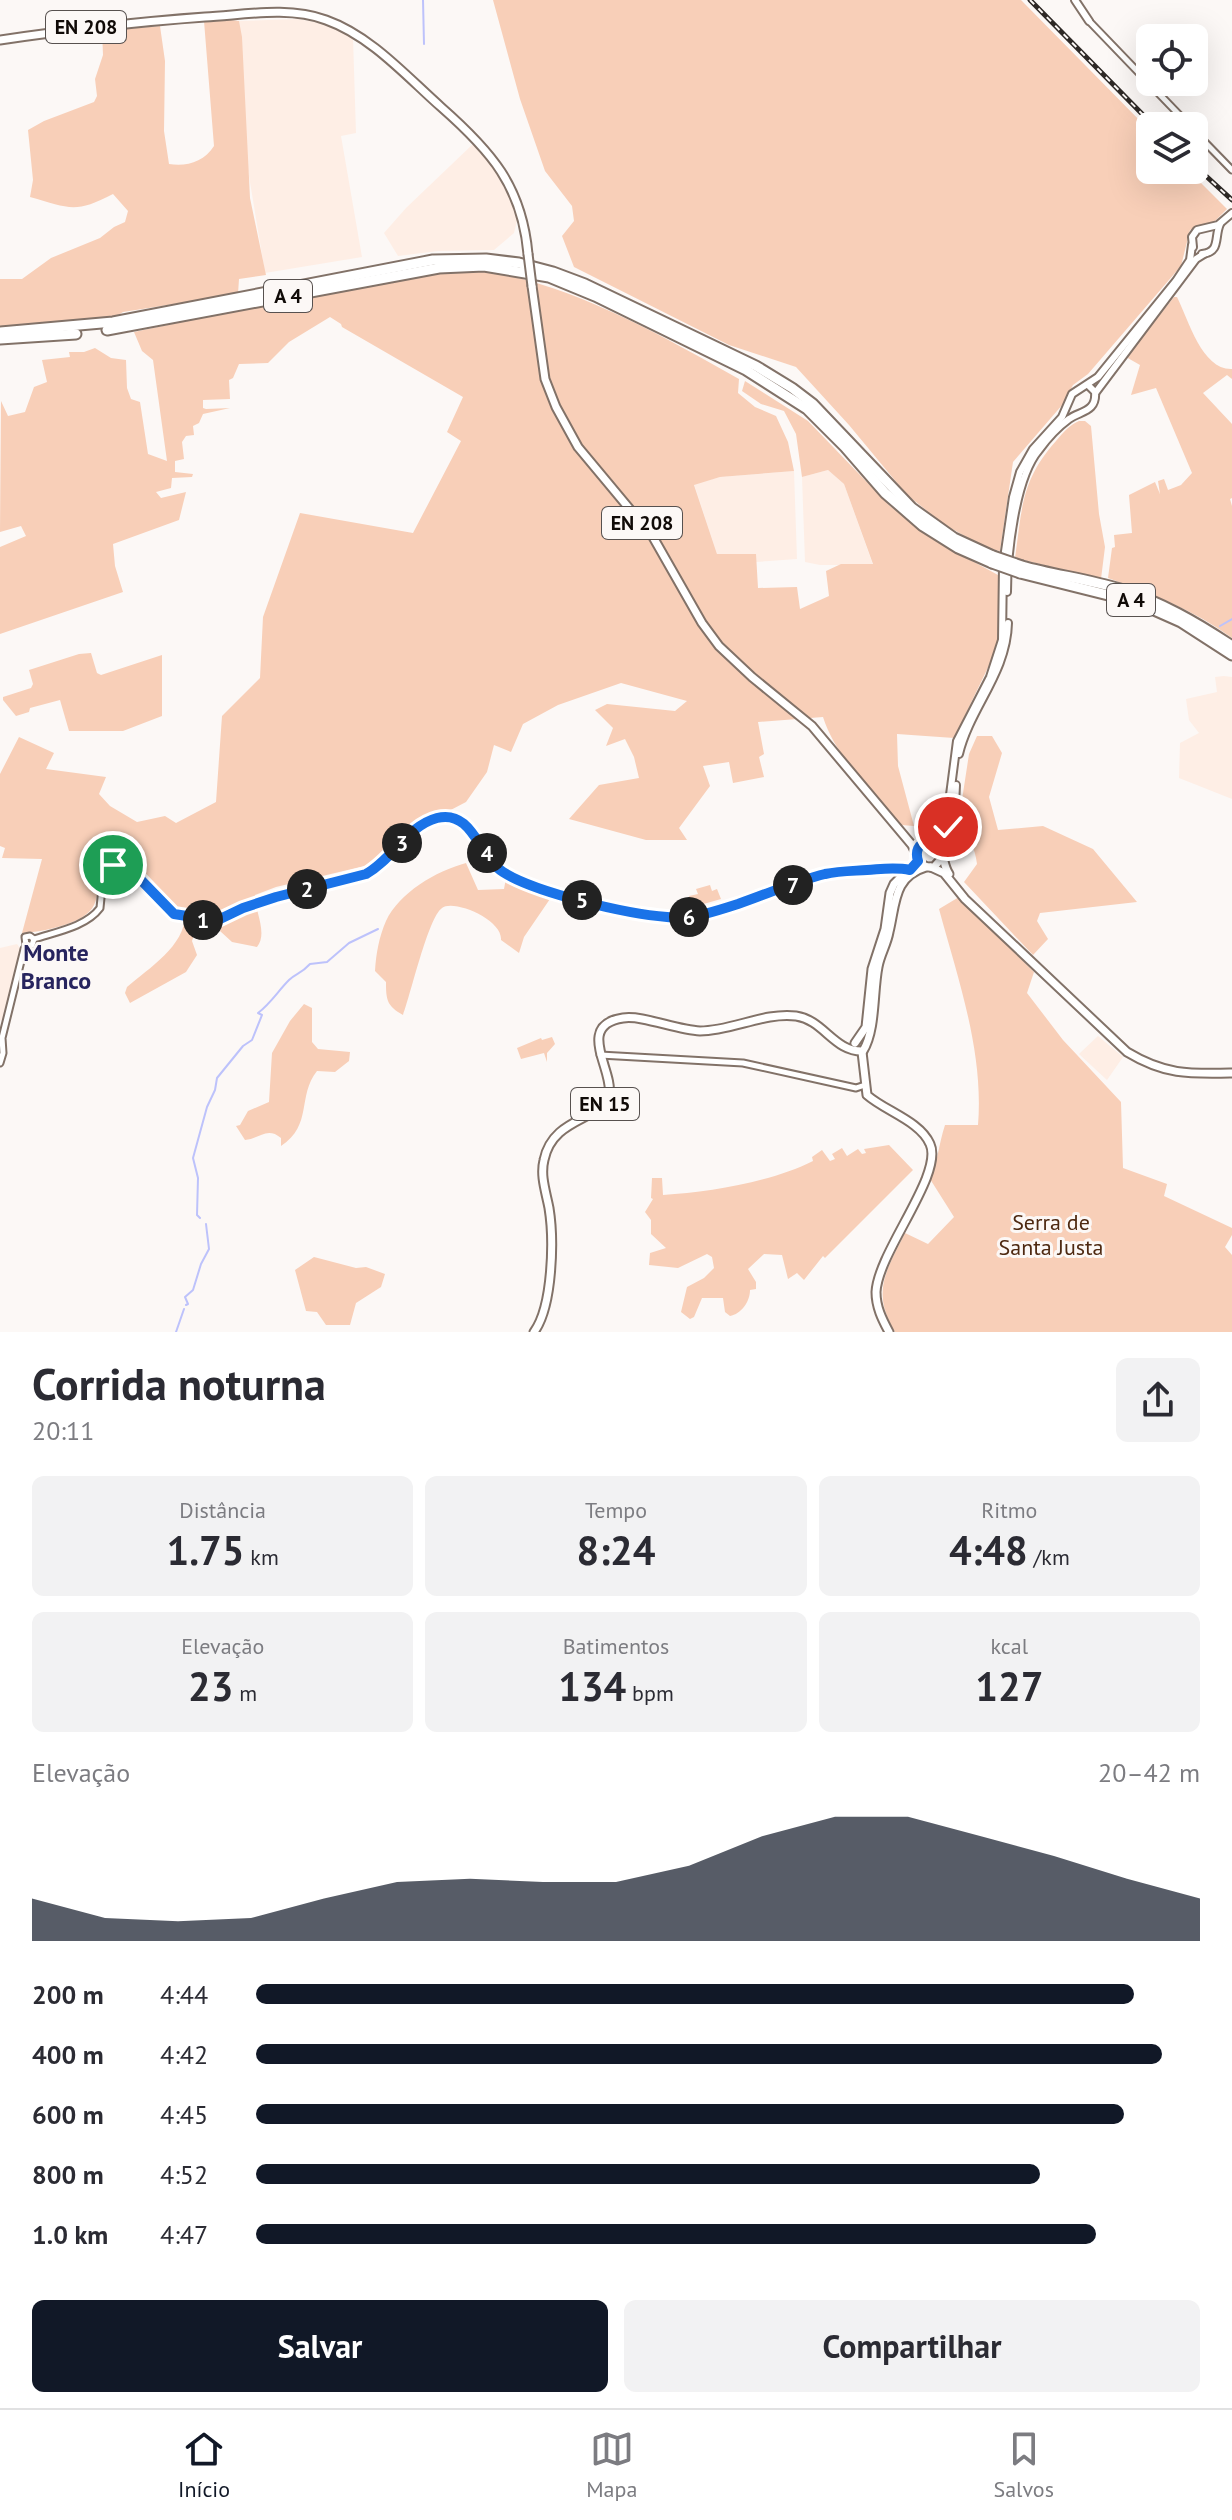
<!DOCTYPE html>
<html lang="pt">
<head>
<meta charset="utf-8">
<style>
	body { margin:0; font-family:"PT Sans",sans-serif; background:#f2f2f3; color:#2b2b33; height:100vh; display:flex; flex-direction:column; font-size:30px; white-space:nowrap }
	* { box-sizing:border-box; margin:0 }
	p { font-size:26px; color:#7c7c81 }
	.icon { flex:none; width:44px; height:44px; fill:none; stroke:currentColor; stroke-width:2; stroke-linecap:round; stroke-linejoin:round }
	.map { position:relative; height:1332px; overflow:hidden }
	.side { display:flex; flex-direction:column; background:#fff; flex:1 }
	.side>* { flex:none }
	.fabs { position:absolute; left:1136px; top:24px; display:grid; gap:16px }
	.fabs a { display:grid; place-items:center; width:72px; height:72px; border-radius:12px; background:#fff; box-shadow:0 8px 32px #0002; font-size:40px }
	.pin { position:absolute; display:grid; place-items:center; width:68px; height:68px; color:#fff; margin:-34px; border:4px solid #fff; border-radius:50%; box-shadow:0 2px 8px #0007 }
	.km { position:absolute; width:40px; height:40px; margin:-20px; border-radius:50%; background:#222; color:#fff; font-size:22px; line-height:40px; text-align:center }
	.round { display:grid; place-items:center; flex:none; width:84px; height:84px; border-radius:12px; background:#f2f2f3 }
	.head { display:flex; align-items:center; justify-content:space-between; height:136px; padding:0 32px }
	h1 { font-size:44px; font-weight:600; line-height:60px }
	.metrics { display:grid; grid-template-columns:repeat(3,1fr); gap:12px; height:136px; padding:8px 32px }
	.metrics div { display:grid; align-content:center; border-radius:12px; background:#f2f2f3; text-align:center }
	.metrics b { font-size:40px; font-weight:600 }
	.metrics small { font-size:22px; font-weight:400 }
	.metrics p { font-size:22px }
	.chart { height:224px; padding:16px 32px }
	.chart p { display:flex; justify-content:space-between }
	.chart svg { width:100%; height:144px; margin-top:8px; fill:#111827; opacity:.7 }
	.action { display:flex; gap:16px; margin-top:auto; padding:16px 32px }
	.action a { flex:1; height:92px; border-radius:12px; background:#111827; color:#fff; font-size:32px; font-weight:600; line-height:92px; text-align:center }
	.action a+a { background:#f2f2f3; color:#2b2b33 }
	ul { padding:0 32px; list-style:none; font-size:26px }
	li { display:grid; grid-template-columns:128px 96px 1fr; align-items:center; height:60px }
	li i { height:20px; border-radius:10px; background:#111827 }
	.tabs { display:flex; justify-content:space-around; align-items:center; height:112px; border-top:2px solid #e1e1e2; background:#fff; font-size:22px; color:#7c7c81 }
	.tabs a { display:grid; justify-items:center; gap:4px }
	.tabs .active { color:#111827 }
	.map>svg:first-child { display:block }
	.built { fill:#feeee5 }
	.green { fill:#f8cfb8 }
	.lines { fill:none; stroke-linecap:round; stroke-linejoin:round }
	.stream { stroke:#bdc2fb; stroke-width:2 }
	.tertiary-casing { stroke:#827268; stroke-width:9 }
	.secondary-casing { stroke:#827268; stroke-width:10 }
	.primary-casing { stroke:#827268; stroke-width:11 }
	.motorway-casing { stroke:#827268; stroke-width:13 }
	.tertiary { stroke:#fff; stroke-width:5 }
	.secondary { stroke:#fff; stroke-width:6 }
	.primary { stroke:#fff; stroke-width:7 }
	.motorway { stroke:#fff; stroke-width:9 }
	.rail-casing { stroke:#2e2926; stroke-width:5 }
	.rail { stroke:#fcf8f6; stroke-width:2; stroke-dasharray:6; stroke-linecap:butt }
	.primary-bridge-casing { stroke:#827268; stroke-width:11; stroke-linecap:butt }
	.motorway-bridge-casing { stroke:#827268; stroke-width:13; stroke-linecap:butt }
	.primary-bridge { stroke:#fff; stroke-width:7 }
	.motorway-bridge { stroke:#fff; stroke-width:9 }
	.route-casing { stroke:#fff; stroke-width:16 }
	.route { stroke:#1a73e8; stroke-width:10 }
	.labels { text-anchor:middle; stroke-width:6; stroke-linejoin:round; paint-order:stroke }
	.shield { fill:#fcf8f6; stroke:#57514f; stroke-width:2 }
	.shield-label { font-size:20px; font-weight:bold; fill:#100a07 }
	.park-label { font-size:22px; fill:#4e2911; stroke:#fcf8f6 }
	.neighbourhood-label { font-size:24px; font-weight:bold; fill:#27245e; stroke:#fcf8f6 }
</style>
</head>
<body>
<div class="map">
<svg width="1232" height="1332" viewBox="0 0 1232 1332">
	<rect width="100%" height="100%" fill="#fcf8f6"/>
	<!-- built -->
	<g class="built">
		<path d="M 298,19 L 325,24 L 353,38 L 356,133 L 341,136 L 362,257 L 265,273 L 245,152 L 239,21 Z"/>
		<path d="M 473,144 L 500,176 L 508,194 L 518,217 L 514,233 L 494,250 L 438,251 L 398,256 L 384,233 L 406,208 Z"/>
		<path d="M 828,470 L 844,484 L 873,565 L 820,565 L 805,562 L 802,477 Z"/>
		<path d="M 794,471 L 797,559 L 756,562 L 755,554 L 717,554 L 694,484 L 720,477 Z"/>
		<path d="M 1224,676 L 1232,677 L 1232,799 L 1179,778 L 1180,743 L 1199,733 L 1189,720 L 1186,699 L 1217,692 L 1215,677 Z"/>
		<path d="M 17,944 L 20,948 L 12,986 L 4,1018 L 0,1021 L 0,948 Z"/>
		<path d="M 1098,1036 L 1123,1057 L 1107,1080 L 1079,1054 Z"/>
	</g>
	<!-- green -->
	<g class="green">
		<path d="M 493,0 L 1021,0 L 1150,131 L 1150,170 L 1188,170 L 1227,209 L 1212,224 L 1190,230 L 1181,266 L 1088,374 L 1073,385 L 1063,404 L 1013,462 L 1000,551 L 988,549 L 945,525 L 907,495 L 849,425 L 796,367 L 729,345 L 574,267 L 562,236 L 574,221 L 572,206 L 545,171 L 520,99 Z"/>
		<path d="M 223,19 L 239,21 L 242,37 L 250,198 L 266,275 L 239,279 L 238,294 L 123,312 L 117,316 L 71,323 L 0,327 L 0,279 L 22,279 L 51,258 L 100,238 L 114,227 L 125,222 L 128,211 L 113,194 C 75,214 69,208 30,197 L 33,180 L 28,130 L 44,121 L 94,102 L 97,96 L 95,79 L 103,55 L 102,31 L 160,26 L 165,61 L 164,131 L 169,164 C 186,167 204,162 214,146 L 204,21 Z"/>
		<path d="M 477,270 C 569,282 657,333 739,379 L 738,393 L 755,407 L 776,416 L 788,442 L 794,471 L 720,477 L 694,485 L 717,554 L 756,554 L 758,588 L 797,587 L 800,609 L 829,596 L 826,571 L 841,564 L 873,564 L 844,484 L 828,470 L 802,477 L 796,434 L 784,411 L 761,404 L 742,391 L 745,381 L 808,421 L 890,506 L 932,539 L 998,575 L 1001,616 L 996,651 L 954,738 L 897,734 L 898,766 L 914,826 L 901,825 C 873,792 836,758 823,717 L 758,722 L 764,754 L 759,757 L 764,777 L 733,783 L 729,762 L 703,766 L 710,786 L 679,828 L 687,840 L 646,840 L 569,819 L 599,785 L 639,778 L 634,757 L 625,739 L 606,746 L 613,728 L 595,710 L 607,704 L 675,711 L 687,701 L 621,683 L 558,705 L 523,724 L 511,752 L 494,745 L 487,772 L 466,802 L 445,813 L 437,812 L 410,827 L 373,864 L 276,887 L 255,895 C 255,912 268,933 257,947 L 232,942 L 220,931 L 224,920 L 218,916 L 199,919 L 192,941 L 197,955 L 186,972 L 130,1003 L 125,993 L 127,987 C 149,968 185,946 185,915 L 177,913 C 156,893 132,859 99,866 C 98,877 99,895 94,905 C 86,924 41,932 22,933 L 42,859 L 2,858 L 5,848 L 0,846 L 0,774 L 19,737 L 54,753 L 46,769 L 106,777 L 99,794 L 110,806 L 137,822 L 165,816 L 176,823 L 216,802 L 222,716 L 260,678 L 263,617 L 300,513 L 413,533 L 461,441 L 447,432 L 463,397 L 342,327 L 341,324 L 330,317 L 289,342 L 268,363 L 239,364 L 233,378 L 229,380 L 230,399 L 203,400 L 203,408 L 206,409 L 230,408 L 203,414 L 199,423 L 193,426 L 194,435 L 186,436 L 182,442 L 184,459 L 175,461 L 175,472 L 193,474 L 192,477 L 172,478 L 171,488 L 156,492 L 161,498 L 186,492 L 179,520 L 113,544 L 115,566 L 123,592 L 0,634 L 0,547 L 26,536 L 21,526 L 0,532 L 1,401 L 8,416 L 25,412 L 34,387 L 47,382 L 42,360 L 70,357 L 69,352 L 84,352 L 95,348 L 111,358 L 126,360 L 127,388 L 131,399 L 140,402 L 148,454 L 167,461 L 153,360 L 142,351 L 134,332 L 347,287 C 359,291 365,283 377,282 C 410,276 443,271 477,270 Z"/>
		<path d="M 1174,297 L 1177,297 C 1189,321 1202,370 1232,369 L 1232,379 L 1227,375 L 1203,393 L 1232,424 L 1232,498 L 1230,499 L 1232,506 L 1232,638 C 1194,610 1152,594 1108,578 L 1112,548 L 1115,547 L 1114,535 L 1132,533 L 1129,495 L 1155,482 L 1160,494 L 1158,481 L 1164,479 L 1168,490 L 1181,485 L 1192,473 L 1156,388 L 1131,395 L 1140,365 L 1126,357 Z"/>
		<path d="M 1079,421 L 1085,421 L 1091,426 L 1099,514 L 1105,547 L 1101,579 L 1015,558 C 1022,509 1021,480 1056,441 C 1063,433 1069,425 1079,421 Z"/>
		<path d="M 91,653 L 97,673 L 101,675 L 162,655 L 162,716 L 123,731 L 69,731 L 60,700 L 30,708 L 29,712 L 16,716 L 3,700 L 3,697 L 31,688 L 33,684 L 29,670 L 79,654 Z"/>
		<path d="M 977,736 L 992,736 L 1002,753 L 989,797 L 998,830 L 1043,826 L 1093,849 L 1137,902 L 1040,913 L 1037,921 L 1048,939 L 1033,955 L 964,882 L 977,864 C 975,847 969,838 958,826 L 969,754 Z"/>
		<path d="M 466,863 L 478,890 L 504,889 L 506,878 L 552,896 L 524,937 L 519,953 L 501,940 C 503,920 454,899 442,908 C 428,918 411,994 403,1015 C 387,1006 386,1000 386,982 L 375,971 C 376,954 379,937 386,921 C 399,893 436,871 466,863 Z"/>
		<path d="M 710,885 L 712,891 L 717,889 L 721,899 L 693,907 L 689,896 L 698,894 L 696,889 Z"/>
		<path d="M 959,897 L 1034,972 L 1027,993 L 1063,1040 L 1121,1102 L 1123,1168 L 1167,1184 L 1164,1196 L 1232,1228 L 1232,1235 L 1225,1247 L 1232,1255 L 1232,1332 L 895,1332 C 871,1292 886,1271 905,1233 L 928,1244 L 954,1217 L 930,1179 C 938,1161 939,1143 945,1125 L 978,1125 C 984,1052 958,979 939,909 Z"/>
		<path d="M 304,1004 L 312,1008 L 312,1042 L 318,1049 L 350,1052 L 349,1061 L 335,1072 L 317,1071 C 297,1096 313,1125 281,1146 L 281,1138 C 267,1126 259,1139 245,1140 L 236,1126 L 240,1125 L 248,1111 L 269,1102 L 272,1053 L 290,1021 Z"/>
		<path d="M 552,1037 L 555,1044 L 547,1053 L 547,1062 L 544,1053 L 521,1059 L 517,1048 L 541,1038 L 542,1040 Z"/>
		<path d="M 889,1145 L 913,1170 L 825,1258 L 823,1256 L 804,1280 L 797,1273 L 788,1279 L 782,1255 L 764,1254 L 748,1269 L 756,1282 L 756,1289 L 750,1290 C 750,1302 741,1314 730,1316 L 725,1312 L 723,1298 L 702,1298 L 694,1317 L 690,1319 L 681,1312 L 687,1287 L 704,1278 L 714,1268 L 712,1257 L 707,1254 L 678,1268 L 649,1265 L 650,1253 L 666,1248 L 651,1234 L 651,1220 L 645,1212 L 653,1199 L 651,1198 L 652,1178 L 662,1178 L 663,1195 C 710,1192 771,1182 813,1161 L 812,1157 L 822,1150 L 830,1161 L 835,1159 L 832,1154 L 842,1148 L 847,1156 L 858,1149 L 862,1154 L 866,1153 L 864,1149 Z"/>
		<path d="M 314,1257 L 356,1268 L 366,1267 L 385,1274 L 381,1287 L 356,1303 L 350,1325 L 326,1325 L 317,1312 L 306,1311 L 295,1270 Z"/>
	</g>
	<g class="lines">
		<!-- stream -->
		<g class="stream">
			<path d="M 423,0 L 424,44"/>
			<path d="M 1220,626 L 1232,619"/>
			<path d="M 200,1218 L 197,1215 L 198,1178 L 193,1158 L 207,1107 L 215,1090 L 217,1078 L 243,1046 L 252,1040 L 262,1015 L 258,1013 C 271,1003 278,991 289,980 C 295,974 301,974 310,964 L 327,962 L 349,943 L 378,929"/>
			<path d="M 186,1305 L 188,1304 L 185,1297 L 193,1290 L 201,1264 L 209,1249 L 206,1224"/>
			<path d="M 176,1332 L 184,1309"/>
		</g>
		<defs>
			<g id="tertiary">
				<path d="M 1089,21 L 1190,126"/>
				<path d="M 1194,131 L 1232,170"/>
				<path d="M 26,945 L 25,937 L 30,936 L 34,939"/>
				<path d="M 600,1055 L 743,1063 L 856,1088 L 862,1086"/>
				<path d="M 0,1063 L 3,1053 L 2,1038 L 24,949 L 26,946 L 32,945 L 34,939 C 55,932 86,927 100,908 L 104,867 C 133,855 157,909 183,916 C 194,919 209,922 220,919 C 233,916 245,906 259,902 C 294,891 330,884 366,874 C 392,860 407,825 437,818 C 474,809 479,858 504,873 C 544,896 655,924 700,915 C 764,898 842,857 910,870"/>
			</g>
			<g id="secondary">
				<path d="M 1075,0 L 1089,21"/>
				<path d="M 1193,247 L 1192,237 L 1197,230 L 1218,225 L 1232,213"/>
				<path d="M 1202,254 C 1221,252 1214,237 1220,224"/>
				<path d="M 1096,392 L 1196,259 L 1204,254"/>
				<path d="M 1007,592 C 1007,556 1015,478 1039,450 C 1047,439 1058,427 1069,419 C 1080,411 1097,412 1095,392 L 1089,386"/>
				<path d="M 959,754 C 970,708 1007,673 1008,623"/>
				<path d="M 930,841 L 937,837 L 947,818 L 957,741 L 990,677 L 1002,640 L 1003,565 L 1013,497 L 1020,472 L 1033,449 L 1062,417 L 1072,394 L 1098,377 L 1176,281 L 1190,260 L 1192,245"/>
				<path d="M 939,846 L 955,805 L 956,785"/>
			</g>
			<g id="primary">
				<path d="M 0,40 C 68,30 136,22 205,17 C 244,15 288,6 326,20 C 371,36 406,76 441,107 C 491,151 522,186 528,254"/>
				<path d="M 532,286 L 545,379 L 556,407 L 578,447 L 653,537 L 702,623 L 719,646 L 752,677 L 812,726 L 912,845 C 918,856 918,869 934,867 L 942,858"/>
				<path d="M 916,853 L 923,843 L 935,843 C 945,851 942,864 949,874"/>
				<path d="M 931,867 L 944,873 L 965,899 L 1127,1052 C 1165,1075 1189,1074 1232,1073"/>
				<path d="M 855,1043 L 866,1027 L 872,969 L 885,929 L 890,893 L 894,884 L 902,876"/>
				<path d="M 862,1052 L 867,1095 C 885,1111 920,1121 930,1144 C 944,1174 878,1252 876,1292 C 876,1307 882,1319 889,1332"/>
				<path d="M 534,1332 C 553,1306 554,1239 549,1208 C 546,1192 540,1176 544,1160 C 553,1116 603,1121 609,1094 C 614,1071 575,1025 623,1018 C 643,1015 676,1030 700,1031 C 732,1031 764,1012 796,1016 C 824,1020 834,1052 863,1051 C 876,1030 873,992 878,967 C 880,955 887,944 889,932 C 896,904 893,877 926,867"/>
			</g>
			<g id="motorway">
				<path d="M 107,330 L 439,268 L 484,266 L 549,277 L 595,296 L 746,370 L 807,409 L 845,447 L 885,493 L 923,526 L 958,548 L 992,563"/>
				<path d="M 0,332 L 113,322 L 433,260 L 486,259 L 519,263 L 553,272 L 585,284 L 756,366 L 792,388 L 813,404 L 912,508 L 954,538 L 993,556"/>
				<path d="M 0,339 L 76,334"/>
				<path d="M 1022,566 C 1054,575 1088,579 1120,589 C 1161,602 1196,622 1232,646"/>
				<path d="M 1020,573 L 1136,602 L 1181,622 L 1232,655"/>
			</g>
		</defs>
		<!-- tertiary casing -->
		<use href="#tertiary" class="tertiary-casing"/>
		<!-- secondary casing -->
		<use href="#secondary" class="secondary-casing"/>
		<!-- primary casing -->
		<use href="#primary" class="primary-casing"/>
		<!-- motorway casing -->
		<use href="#motorway" class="motorway-casing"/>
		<!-- tertiary -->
		<use href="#tertiary" class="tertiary"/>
		<!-- secondary -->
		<use href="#secondary" class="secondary"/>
		<!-- primary -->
		<use href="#primary" class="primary"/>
		<!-- motorway -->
		<use href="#motorway" class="motorway"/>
		<defs>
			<g id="rail">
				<path d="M 1030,0 L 1154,126"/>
				<path d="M 1194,165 L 1232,200"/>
			</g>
		</defs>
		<!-- rail casing -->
		<use href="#rail" class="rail-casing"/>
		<!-- rail -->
		<use href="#rail" class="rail"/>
		<defs>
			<path id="primary-bridge" d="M 528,254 L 532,286"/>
			<g id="motorway-bridge">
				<path d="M 993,556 L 1022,566"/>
				<path d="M 992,563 L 1020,573"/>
			</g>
		</defs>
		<!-- primary-bridge casing -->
		<use href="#primary-bridge" class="primary-bridge-casing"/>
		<!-- motorway-bridge casing -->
		<use href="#motorway-bridge" class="motorway-bridge-casing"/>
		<!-- primary-bridge -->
		<use href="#primary-bridge" class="primary-bridge"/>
		<!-- motorway-bridge -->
		<use href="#motorway-bridge" class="motorway-bridge"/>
	</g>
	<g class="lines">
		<defs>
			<path id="route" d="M 113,865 L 140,879 L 174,914 L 212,920 L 220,919 L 243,908 L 276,897 L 366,874 C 392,860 407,826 437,818 C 473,809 479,857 503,872 C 536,893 627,914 667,917 C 692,920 715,911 738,904 C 767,894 796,881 825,874 C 839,871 853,871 867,870 C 883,869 895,867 910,870 L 918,861 C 915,851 918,844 928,841 L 939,846 L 948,827"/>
		</defs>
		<!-- route casing -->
		<use href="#route" class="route-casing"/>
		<!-- route -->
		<use href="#route" class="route"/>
	</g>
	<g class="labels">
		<!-- shield labels -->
		<g class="shield">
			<rect x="46" y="11" width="80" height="32" rx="6"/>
			<rect x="264" y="280" width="48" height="32" rx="6"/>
			<rect x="602" y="507" width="80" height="32" rx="6"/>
			<rect x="1107" y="584" width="48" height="32" rx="6"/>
			<rect x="571" y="1088" width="68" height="32" rx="6"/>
		</g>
		<g class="shield-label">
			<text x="86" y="34">EN 208</text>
			<text x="288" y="303">A 4</text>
			<text x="642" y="530">EN 208</text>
			<text x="1131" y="607">A 4</text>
			<text x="605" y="1111">EN 15</text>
		</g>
		<!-- park labels -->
		<g class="park-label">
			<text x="1051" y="1230">Serra de<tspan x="1051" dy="25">Santa Justa</tspan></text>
		</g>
		<!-- neighbourhood labels -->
		<g class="neighbourhood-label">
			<text x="56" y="961">Monte<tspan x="56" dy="28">Branco</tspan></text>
		</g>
	</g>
</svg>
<div class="fabs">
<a><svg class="icon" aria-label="locate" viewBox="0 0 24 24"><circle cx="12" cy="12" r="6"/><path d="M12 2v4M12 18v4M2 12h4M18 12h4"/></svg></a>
<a><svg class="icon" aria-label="layers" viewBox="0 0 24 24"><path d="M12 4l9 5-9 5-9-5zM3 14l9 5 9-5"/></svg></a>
</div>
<div class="pin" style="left:113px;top:865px;background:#1e9e55"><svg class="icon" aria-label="arrive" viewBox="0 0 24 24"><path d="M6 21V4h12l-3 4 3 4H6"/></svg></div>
<div class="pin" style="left:948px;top:827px;background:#d93025"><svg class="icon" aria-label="check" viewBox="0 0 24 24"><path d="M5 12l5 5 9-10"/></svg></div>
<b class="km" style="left:203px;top:920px">1</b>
<b class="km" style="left:307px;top:889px">2</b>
<b class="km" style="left:402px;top:843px">3</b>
<b class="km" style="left:487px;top:853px">4</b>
<b class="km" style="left:582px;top:900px">5</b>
<b class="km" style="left:689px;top:917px">6</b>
<b class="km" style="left:793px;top:885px">7</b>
</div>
<section class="side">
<div class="head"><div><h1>Corrida noturna</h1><p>20:11</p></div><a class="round"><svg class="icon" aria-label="share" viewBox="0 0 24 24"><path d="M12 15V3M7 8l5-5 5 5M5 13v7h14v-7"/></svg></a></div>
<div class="metrics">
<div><p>Distância</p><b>1.75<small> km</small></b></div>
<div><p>Tempo</p><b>8:24</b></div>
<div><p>Ritmo</p><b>4:48<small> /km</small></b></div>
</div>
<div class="metrics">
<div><p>Elevação</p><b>23<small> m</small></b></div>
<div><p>Batimentos</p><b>134<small> bpm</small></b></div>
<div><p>kcal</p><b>127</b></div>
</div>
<div class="chart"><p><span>Elevação</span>20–42 m</p>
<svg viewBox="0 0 160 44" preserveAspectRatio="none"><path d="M0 44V31L10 37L20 38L30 37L40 31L50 26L60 25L70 26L80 26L90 21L100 12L110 6L120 6L130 12L140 18L150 25L160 31V44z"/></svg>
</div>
<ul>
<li><b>200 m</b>4:44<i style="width:93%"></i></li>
<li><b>400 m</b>4:42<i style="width:96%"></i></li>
<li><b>600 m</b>4:45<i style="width:92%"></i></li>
<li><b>800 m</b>4:52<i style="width:83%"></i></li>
<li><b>1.0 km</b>4:47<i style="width:89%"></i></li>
</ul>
<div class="action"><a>Salvar</a><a>Compartilhar</a></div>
</section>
<nav class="tabs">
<a class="active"><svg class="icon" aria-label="home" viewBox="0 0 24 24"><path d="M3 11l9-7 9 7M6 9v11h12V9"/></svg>Início</a>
<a><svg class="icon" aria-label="map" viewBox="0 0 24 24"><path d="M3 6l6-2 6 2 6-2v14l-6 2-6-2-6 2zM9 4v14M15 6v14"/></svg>Mapa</a>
<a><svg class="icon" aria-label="saved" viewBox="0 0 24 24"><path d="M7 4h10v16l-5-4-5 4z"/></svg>Salvos</a>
</nav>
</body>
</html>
